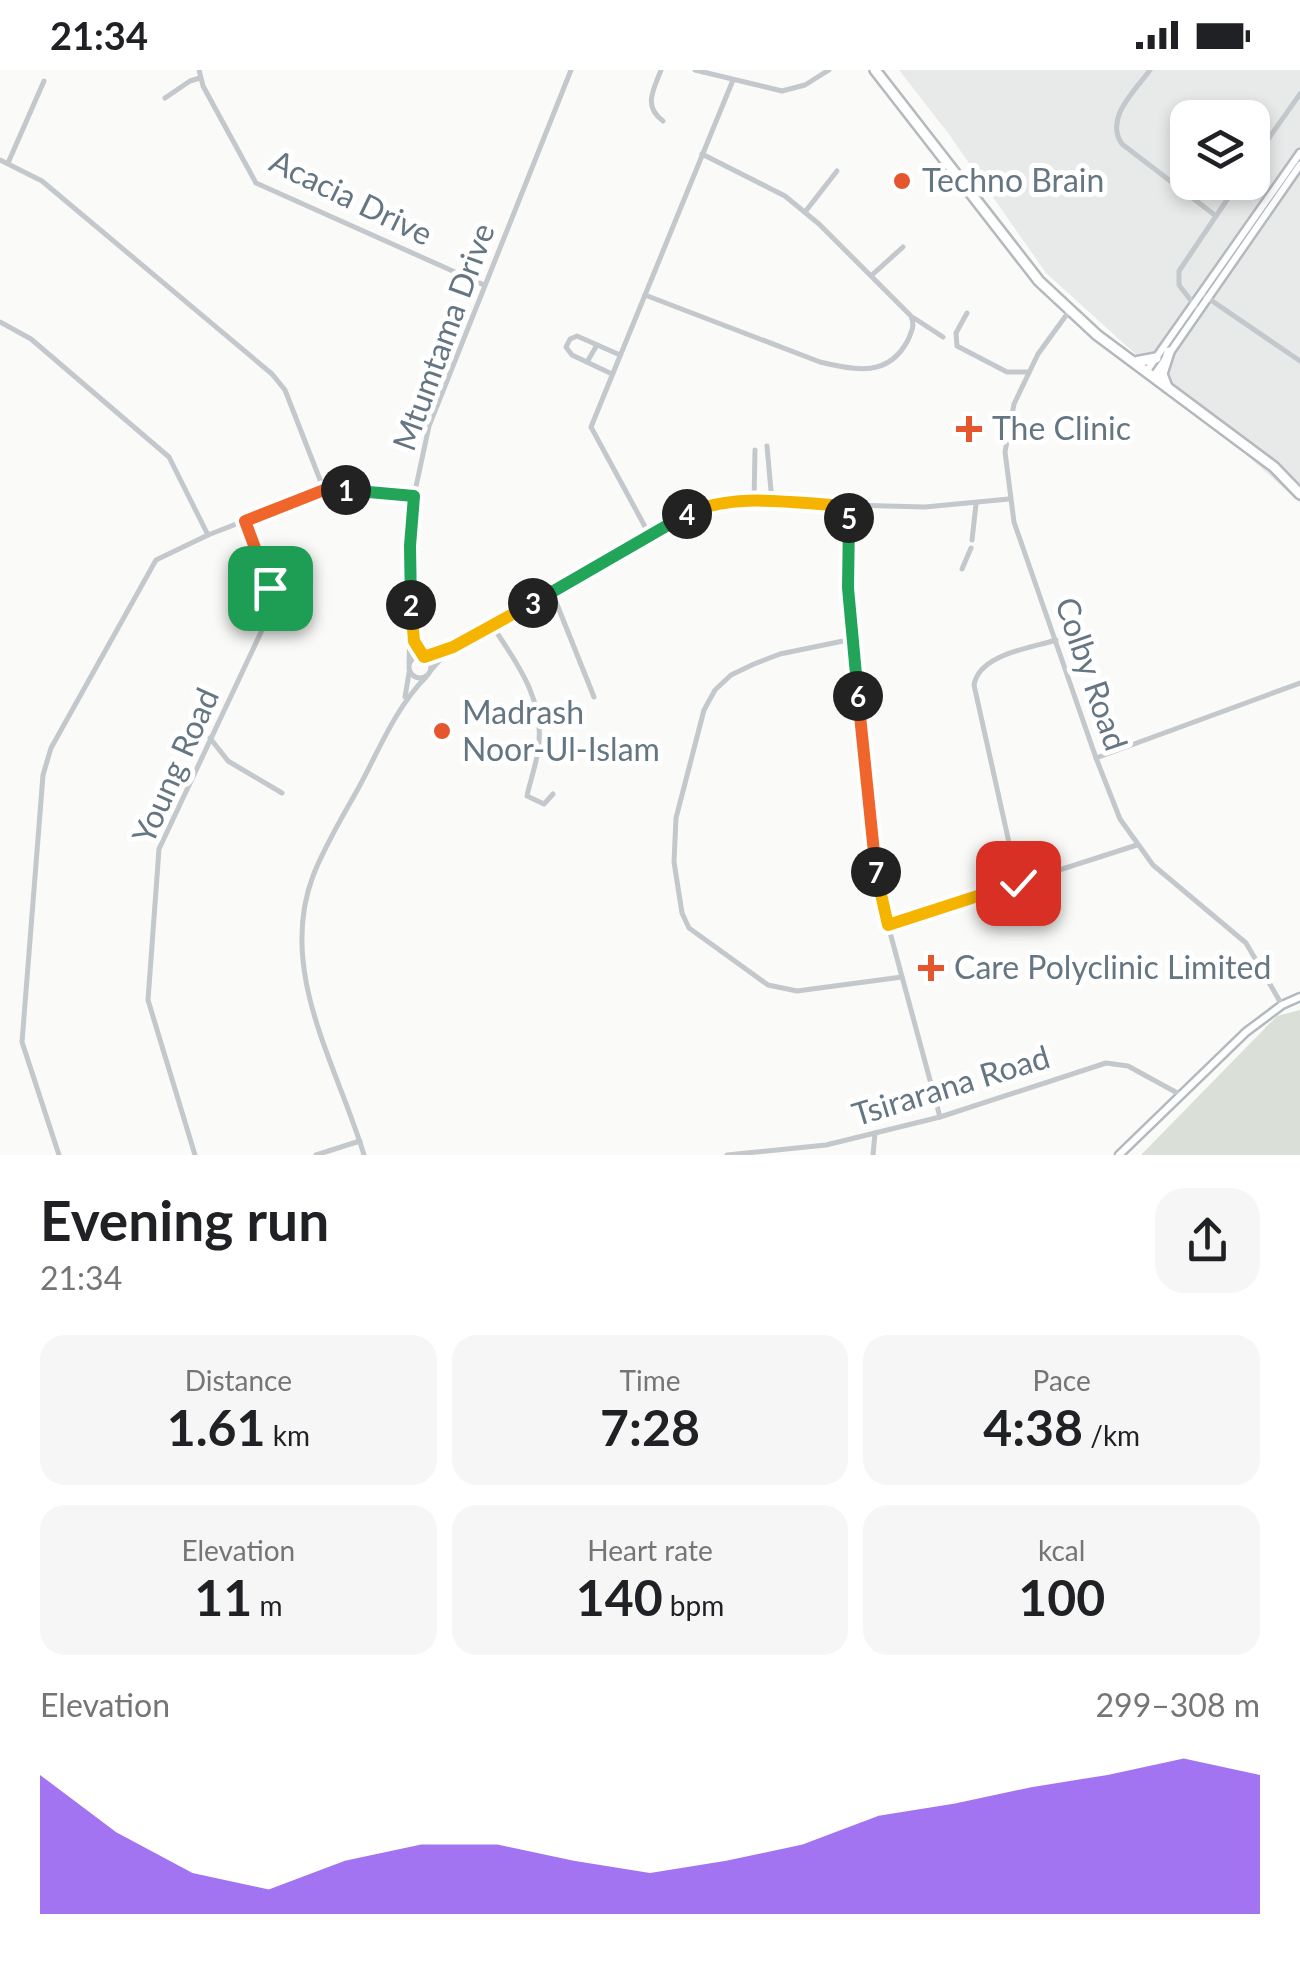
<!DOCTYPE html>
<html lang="en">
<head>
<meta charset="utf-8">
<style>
	body { margin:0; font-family:Lato,sans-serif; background:#f6f6f6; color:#202124; height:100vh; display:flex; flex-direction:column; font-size:38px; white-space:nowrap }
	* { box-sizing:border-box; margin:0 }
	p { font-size:32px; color:#757577 }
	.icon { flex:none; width:55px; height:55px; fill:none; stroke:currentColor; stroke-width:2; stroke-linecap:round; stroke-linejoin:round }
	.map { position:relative; height:1085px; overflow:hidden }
	.drawer { display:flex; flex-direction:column; background:#fff; flex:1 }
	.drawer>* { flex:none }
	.tools { position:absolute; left:1170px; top:30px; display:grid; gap:20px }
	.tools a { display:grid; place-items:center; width:100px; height:100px; border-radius:20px; background:#fff; box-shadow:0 5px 15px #0003; font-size:50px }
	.pin { position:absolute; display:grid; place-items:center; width:85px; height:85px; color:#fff; margin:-42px; border-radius:20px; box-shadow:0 5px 15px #0006 }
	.km { position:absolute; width:50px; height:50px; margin:-25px; border-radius:50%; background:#222; color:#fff; font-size:28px; line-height:50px; text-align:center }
	.round { display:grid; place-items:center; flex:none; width:105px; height:105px; border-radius:30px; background:#f6f6f6 }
	.summary { display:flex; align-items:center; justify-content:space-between; height:170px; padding:0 40px }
	h1 { font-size:55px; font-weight:700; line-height:75px }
	.stats { display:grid; grid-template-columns:repeat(3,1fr); gap:15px; height:170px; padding:10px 40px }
	.stats div { display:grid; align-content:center; border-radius:25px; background:#f6f6f6; text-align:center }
	.stats b { font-size:50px; font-weight:700 }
	.stats small { font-size:28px; font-weight:400 }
	.stats p { font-size:28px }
	.chart { height:280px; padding:20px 40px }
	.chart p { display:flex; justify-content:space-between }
	.chart svg { width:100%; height:180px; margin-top:10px; fill:#7c3aed; opacity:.7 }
	.status { display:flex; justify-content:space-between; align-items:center; height:70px; padding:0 50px; background:#fff; direction:ltr }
	.status svg { height:28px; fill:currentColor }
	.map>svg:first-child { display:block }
	.built { fill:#e8e9e9; fill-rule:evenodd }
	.grass { fill:#dadfd7 }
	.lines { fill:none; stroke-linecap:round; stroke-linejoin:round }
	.secondary-casing { stroke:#b3babf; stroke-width:11 }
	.highway-casing { stroke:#b4b9bd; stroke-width:14 }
	.street { stroke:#c3c8cc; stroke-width:5 }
	.secondary { stroke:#fff; stroke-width:6 }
	.highway { stroke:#fff; stroke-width:9 }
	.split-1-casing { stroke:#fff; stroke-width:20 }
	.split-2-casing { stroke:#fff; stroke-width:20 }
	.split-3-casing { stroke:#fff; stroke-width:20 }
	.split-4-casing { stroke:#fff; stroke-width:20 }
	.split-5-casing { stroke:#fff; stroke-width:20 }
	.split-6-casing { stroke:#fff; stroke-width:20 }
	.split-7-casing { stroke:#fff; stroke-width:20 }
	.split-8-casing { stroke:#fff; stroke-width:20 }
	.split-1 { stroke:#f0652b; stroke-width:12 }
	.split-2 { stroke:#22a559; stroke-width:12 }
	.split-3 { stroke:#f5b400; stroke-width:12 }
	.split-4 { stroke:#22a559; stroke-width:12 }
	.split-5 { stroke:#f5b400; stroke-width:12 }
	.split-6 { stroke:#22a559; stroke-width:12 }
	.split-7 { stroke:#f0652b; stroke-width:12 }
	.split-8 { stroke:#f5b400; stroke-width:12 }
	.poi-dot { fill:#e4572e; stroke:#fff; stroke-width:4 }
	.labels { text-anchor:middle; stroke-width:10; stroke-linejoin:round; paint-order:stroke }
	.poi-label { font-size:32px; fill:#657683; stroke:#fff; text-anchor:start }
	.street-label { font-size:32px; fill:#657683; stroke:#fff }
</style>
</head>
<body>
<div class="status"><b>21:34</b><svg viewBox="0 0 49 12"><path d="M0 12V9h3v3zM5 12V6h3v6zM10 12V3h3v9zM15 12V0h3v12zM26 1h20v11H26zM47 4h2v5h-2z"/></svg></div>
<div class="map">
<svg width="1300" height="1085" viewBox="0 0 1300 1085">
	<rect width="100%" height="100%" fill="#fafaf8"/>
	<!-- built -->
	<path class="built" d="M 899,0 L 1300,0 L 1300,433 L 1046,203 L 948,63 ZM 1188,48 L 1252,48 L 1252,112 L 1188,112 Z"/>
	<!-- grass -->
	<path class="grass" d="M 1300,940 L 1300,1085 L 1141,1085 L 1277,946 Z"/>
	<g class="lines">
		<defs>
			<g id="secondary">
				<path d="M 1146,302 L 1300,83"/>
				<path d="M 1153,307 L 1300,95"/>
				<path d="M 1119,1085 L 1246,962 L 1282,935 L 1300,927"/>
			</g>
			<g id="highway">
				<path d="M 875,0 L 1039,211 L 1097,265 L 1274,397 L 1300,424"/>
				<path d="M 1135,292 L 1156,288"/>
				<path d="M 1167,317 L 1162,304 L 1169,282"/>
			</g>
		</defs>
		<!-- secondary casing -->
		<use href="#secondary" class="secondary-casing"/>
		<!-- highway casing -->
		<use href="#highway" class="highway-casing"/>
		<!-- street -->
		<g class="street">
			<path d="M 199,0 L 203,16 L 256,113 L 484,215"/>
			<path d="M 661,0 C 653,21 643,36 663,51"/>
			<path d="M 695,0 L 782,21 L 805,15 L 829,0"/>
			<path d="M 1150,0 C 1135,21 1104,48 1122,74 L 1216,146"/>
			<path d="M 165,28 L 190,11 L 200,8"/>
			<path d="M 0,90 L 42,111 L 272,304 L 285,320 L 324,420"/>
			<path d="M 1252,92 L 1300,24"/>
			<path d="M 8,93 L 44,11"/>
			<path d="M 805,142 L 837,101"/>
			<path d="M 872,205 L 903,177"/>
			<path d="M 1202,224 L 1300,291"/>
			<path d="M 645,225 L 820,292 C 856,301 889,307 908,270 C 912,260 915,256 911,246 L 819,154 L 785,126 L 702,84"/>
			<path d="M 1070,240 L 1038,284 L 1014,334 L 1005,382 L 1014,452 L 1096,688 L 1120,749 L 1153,795 L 1246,873 L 1282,935"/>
			<path d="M 1199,241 L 1179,215 L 1179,201 L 1239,112"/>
			<path d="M 967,243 L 956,263 L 957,276 L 1007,302 L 1028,302"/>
			<path d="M 914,248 L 943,267"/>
			<path d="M 0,252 L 31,269 L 169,387 L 208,465"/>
			<path d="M 587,292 L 597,275"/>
			<path d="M 612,304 L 572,285 L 566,277 L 570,269 L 577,266 L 620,285"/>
			<path d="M 767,376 L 772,432"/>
			<path d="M 754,432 L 755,380"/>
			<path d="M 850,436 L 849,518 L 874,787 L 888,855 L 940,1047"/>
			<path d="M 649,464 L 591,357 L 733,10"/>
			<path d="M 972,470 L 976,434"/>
			<path d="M 962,499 L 971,478"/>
			<path d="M 552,522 L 594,627"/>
			<path d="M 493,557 C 518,594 546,633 538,680 C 536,696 530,711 527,726 L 544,734 L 553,724"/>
			<path d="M 412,560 L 415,576 L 424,587 L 453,577 L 684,445 L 709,434 L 731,432 L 925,437 L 1009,429"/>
			<path d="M 853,569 L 780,584 L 754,594 L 731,605 L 715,620 L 704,640 L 676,748 L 674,792 L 682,843 L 689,858 L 768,915 L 797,921 L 902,907"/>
			<circle cx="420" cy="597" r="11"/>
			<path d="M 409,593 L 414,426 L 429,356 L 571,0"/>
			<path d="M 431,600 L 447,582"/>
			<path d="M 405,627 L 409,603"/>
			<path d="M 210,668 L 228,691 L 282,723"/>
			<path d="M 1096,688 L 1300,613"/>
			<path d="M 1018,813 L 974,615 C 979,584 1031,578 1056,570"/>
			<path d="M 888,855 L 1137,775"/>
			<path d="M 59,1085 L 22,972 L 43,705 L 51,678 L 156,490 L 208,465 L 324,420 L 414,426"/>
			<path d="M 195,1085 L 148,930 L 159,779 L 271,541 L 270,517 L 245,451"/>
			<path d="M 316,1085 L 360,1071"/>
			<path d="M 364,1085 C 337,995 277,901 313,806 C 325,775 343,746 359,717 C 379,680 396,637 426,607"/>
			<path d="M 727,1085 L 826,1075 L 875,1063 L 940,1047 L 1106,993 L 1128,996 L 1181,1025"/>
			<path d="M 873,1085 L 875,1063"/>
		</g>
		<!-- secondary -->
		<use href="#secondary" class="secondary"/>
		<!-- highway -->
		<use href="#highway" class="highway"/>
	</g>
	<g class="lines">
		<defs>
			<path id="split-1" d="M 270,518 L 245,451 L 324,420 L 346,420"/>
			<path id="split-2" d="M 346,420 L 414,426 L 410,476 L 411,535"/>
			<path id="split-3" d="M 411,535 L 414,571 L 424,587 L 453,577 L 533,533"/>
			<path id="split-4" d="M 533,533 L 687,444"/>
			<path id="split-5" d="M 687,444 C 735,421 798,434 850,436 L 849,448"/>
			<path id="split-6" d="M 849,448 L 848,518 L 858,626"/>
			<path id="split-7" d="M 858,626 L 876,802"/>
			<path id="split-8" d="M 876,802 L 888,855 L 1018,813"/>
		</defs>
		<!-- split-1 casing -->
		<use href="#split-1" class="split-1-casing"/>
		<!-- split-2 casing -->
		<use href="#split-2" class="split-2-casing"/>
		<!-- split-3 casing -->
		<use href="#split-3" class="split-3-casing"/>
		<!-- split-4 casing -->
		<use href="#split-4" class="split-4-casing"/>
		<!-- split-5 casing -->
		<use href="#split-5" class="split-5-casing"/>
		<!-- split-6 casing -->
		<use href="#split-6" class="split-6-casing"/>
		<!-- split-7 casing -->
		<use href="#split-7" class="split-7-casing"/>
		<!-- split-8 casing -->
		<use href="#split-8" class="split-8-casing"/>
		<!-- split-1 -->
		<use href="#split-1" class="split-1"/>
		<!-- split-2 -->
		<use href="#split-2" class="split-2"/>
		<!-- split-3 -->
		<use href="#split-3" class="split-3"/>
		<!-- split-4 -->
		<use href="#split-4" class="split-4"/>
		<!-- split-5 -->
		<use href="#split-5" class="split-5"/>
		<!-- split-6 -->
		<use href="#split-6" class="split-6"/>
		<!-- split-7 -->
		<use href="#split-7" class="split-7"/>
		<!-- split-8 -->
		<use href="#split-8" class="split-8"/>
	</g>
	<!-- markers -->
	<g class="poi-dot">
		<circle cx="902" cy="111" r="10"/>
		<path d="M964 344h10v10h10v10h-10v10h-10v-10h-10v-10h10z"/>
		<circle cx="442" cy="661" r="10"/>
		<path d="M926 883h10v10h10v10h-10v10h-10v-10h-10v-10h10z"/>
	</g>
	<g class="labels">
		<!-- poi labels -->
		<g class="poi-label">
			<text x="922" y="122">Techno Brain</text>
			<text x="992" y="370">The Clinic</text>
			<text x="462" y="654">Madrash<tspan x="462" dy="37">Noor-Ul-Islam</tspan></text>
			<text x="954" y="909">Care Polyclinic Limited</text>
		</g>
		<!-- street labels -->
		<g class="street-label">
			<text transform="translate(351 128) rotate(26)" y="11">Acacia Drive</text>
			<text transform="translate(444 267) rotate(-70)" y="11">Mtumtama Drive</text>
			<text transform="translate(1091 604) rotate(71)" y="11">Colby Road</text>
			<text transform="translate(176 696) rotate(-66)" y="11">Young Road</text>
			<text transform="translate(951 1016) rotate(-17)" y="11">Tsirarana Road</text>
		</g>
	</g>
</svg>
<div class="tools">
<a><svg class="icon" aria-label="layers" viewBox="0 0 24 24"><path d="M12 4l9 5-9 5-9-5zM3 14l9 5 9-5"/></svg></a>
</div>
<div class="pin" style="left:270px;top:518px;background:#1e9e55"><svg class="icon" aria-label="arrive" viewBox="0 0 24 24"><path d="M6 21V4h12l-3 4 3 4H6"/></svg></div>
<div class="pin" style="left:1018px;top:813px;background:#d93025"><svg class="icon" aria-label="check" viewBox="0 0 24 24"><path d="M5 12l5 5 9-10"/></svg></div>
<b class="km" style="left:346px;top:420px">1</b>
<b class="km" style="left:411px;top:535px">2</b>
<b class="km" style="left:533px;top:533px">3</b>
<b class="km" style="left:687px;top:444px">4</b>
<b class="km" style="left:849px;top:448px">5</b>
<b class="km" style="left:858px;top:626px">6</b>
<b class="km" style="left:876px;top:802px">7</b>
</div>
<section class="drawer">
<div class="summary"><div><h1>Evening run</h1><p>21:34</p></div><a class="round"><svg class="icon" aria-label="share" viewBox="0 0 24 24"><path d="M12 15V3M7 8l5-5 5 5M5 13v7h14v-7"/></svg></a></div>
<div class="stats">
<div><p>Distance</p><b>1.61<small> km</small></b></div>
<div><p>Time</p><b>7:28</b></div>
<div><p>Pace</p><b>4:38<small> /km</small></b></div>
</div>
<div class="stats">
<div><p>Elevation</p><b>11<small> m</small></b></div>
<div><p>Heart rate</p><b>140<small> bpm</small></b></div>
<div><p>kcal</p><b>100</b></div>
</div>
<div class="chart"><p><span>Elevation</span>299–308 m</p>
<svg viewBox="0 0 160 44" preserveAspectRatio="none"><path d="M0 44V10L10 24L20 34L30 38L40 31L50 27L60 27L70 31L80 34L90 31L100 27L110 20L120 17L130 13L140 10L150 6L160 10V44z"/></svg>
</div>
</section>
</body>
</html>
